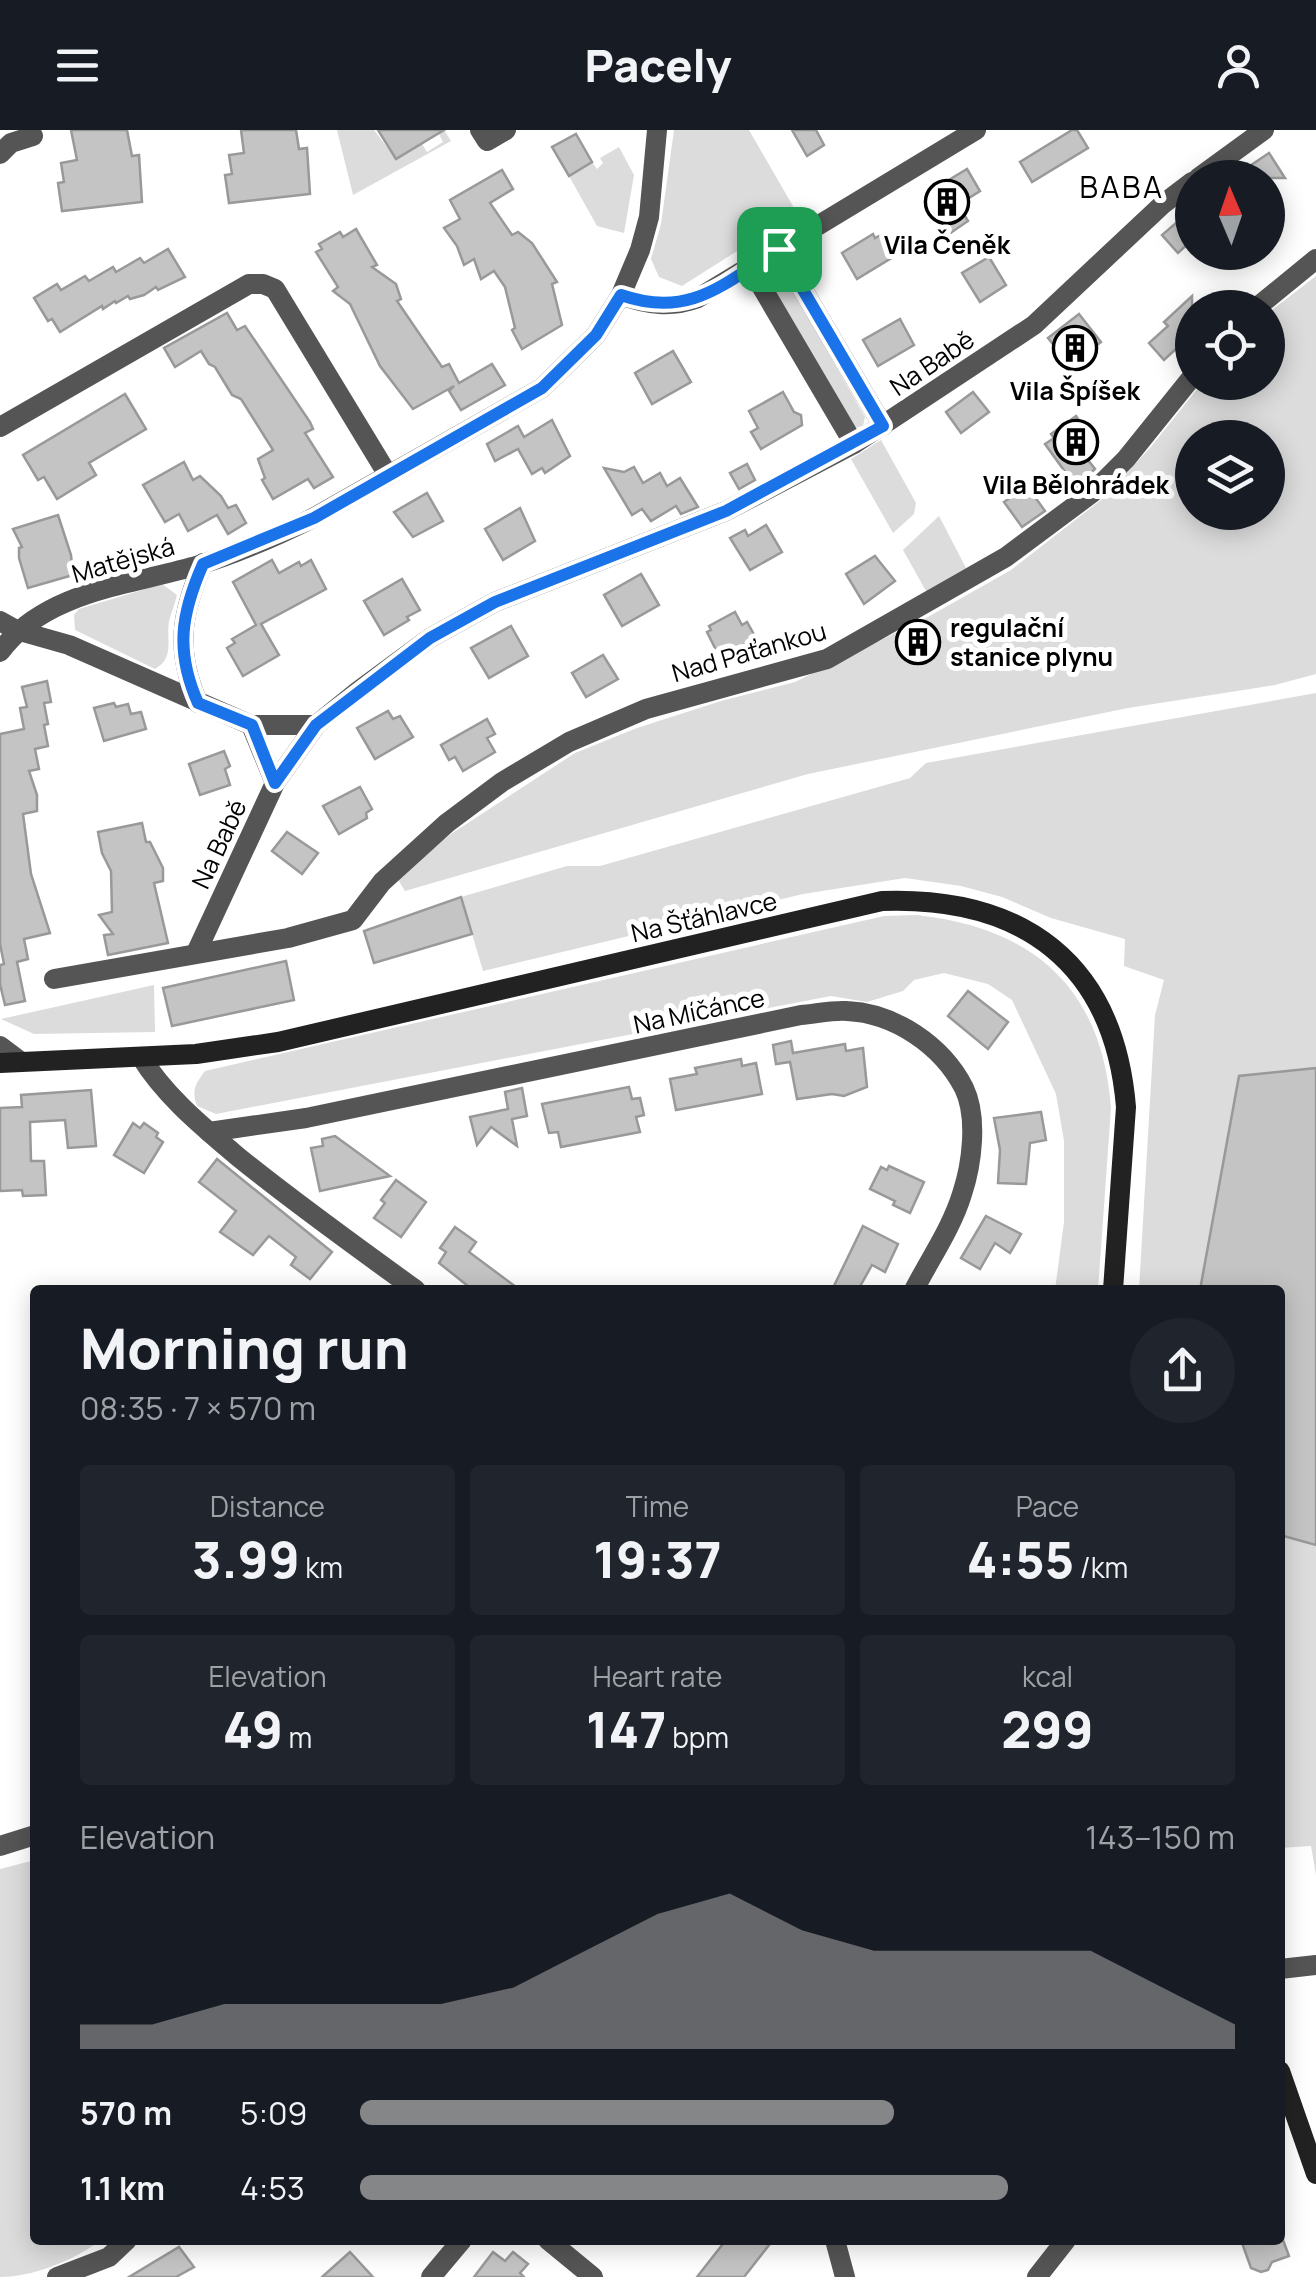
<!DOCTYPE html>
<html lang="en">
<head>
<meta charset="utf-8">
<style>
	body { margin:0; font-family:Manrope,sans-serif; background:#20242c; color:#f1f3f6; height:100vh; display:flex; flex-direction:column; font-size:38px; white-space:nowrap }
	* { box-sizing:border-box; margin:0 }
	p { font-size:32px; color:#9ea1a6 }
	.icon { flex:none; width:55px; height:55px; fill:none; stroke:currentColor; stroke-width:2; stroke-linecap:round; stroke-linejoin:round }
	.map { position:relative; flex:1; overflow:hidden }
	.drawer { position:absolute; left:30px; top:1155px; width:1255px; height:960px; display:flex; flex-direction:column; background:#171b24; border-radius:10px; box-shadow:0 5px 25px #0003 }
	.drawer>* { flex:none }
	.needle { width:65px; rotate:358deg }
	.controls { position:absolute; left:1175px; top:30px; display:grid; gap:20px }
	.controls a { display:grid; place-items:center; width:110px; height:110px; border-radius:50%; background:#171b24; box-shadow:0 5px 25px #0003; font-size:50px }
	.pin { position:absolute; display:grid; place-items:center; width:85px; height:85px; color:#fff; margin:-42px; border-radius:20px; box-shadow:0 5px 15px #0006 }
	.round { display:grid; place-items:center; flex:none; width:105px; height:105px; border-radius:52px; background:#20242c }
	.head { display:flex; align-items:center; justify-content:space-between; height:170px; padding:0 50px }
	h1 { font-size:55px; font-weight:800; line-height:75px }
	.stats { display:grid; grid-template-columns:repeat(3,1fr); gap:15px; height:170px; padding:10px 50px }
	.stats div { display:grid; align-content:center; border-radius:10px; background:#20242c; text-align:center }
	.stats b { font-size:50px; font-weight:800 }
	.stats small { font-size:28px; font-weight:400 }
	.stats p { font-size:28px }
	.chart { height:280px; padding:20px 50px }
	.chart p { display:flex; justify-content:space-between }
	.chart svg { width:100%; height:180px; margin-top:10px; fill:#858687; opacity:.7 }
	ul { padding:0 50px; list-style:none; font-size:32px }
	li { display:grid; grid-template-columns:160px 120px 1fr; align-items:center; height:75px }
	li i { height:25px; border-radius:12px; background:#858687 }
	header { display:flex; justify-content:space-between; align-items:center; height:130px; padding:0 50px; background:#171b24; font-size:45px; font-weight:800 }
	.map>svg:first-child { display:block }
	.green { fill:#dcdcdc; fill-rule:evenodd }
	.building { fill:#c4c4c4; stroke:#999; stroke-width:2.5 }
	.lines { fill:none; stroke-linecap:round; stroke-linejoin:round }
	.street { stroke:#555; stroke-width:20 }
	.secondary { stroke:#222; stroke-width:20 }
	.route-casing { stroke:#fff; stroke-width:20 }
	.route { stroke:#1a73e8; stroke-width:12 }
	.labels { text-anchor:middle; stroke-width:10; stroke-linejoin:round; paint-order:stroke }
	.poi-label { font-size:25px; font-weight:bold; fill:#000; stroke:#fff }
	.street-label { font-size:25px; fill:#000; stroke:#fff }
	.quarter-label { font-size:30px; letter-spacing:2.5px; fill:#000; stroke:#fff }
</style>
</head>
<body>
<header><svg class="icon" aria-label="menu" viewBox="0 0 24 24"><path d="M4 6h16M4 12h16M4 18h16"/></svg>Pacely<svg class="icon" aria-label="person" viewBox="0 0 24 24"><circle cx="12" cy="8" r="4"/><path d="M4 21q1-7 8-7t8 7"/></svg></header>
<div class="map">
<svg width="1316" height="2147" viewBox="0 0 1316 2147">
	<rect width="100%" height="100%" fill="#fff"/>
	<!-- green -->
	<g class="green">
		<path d="M 337,0 L 374,0 L 396,29 L 422,14 L 427,22 L 443,12 L 437,0 L 444,0 L 451,11 L 353,65 Z"/>
		<path d="M 674,0 L 749,0 L 797,83 L 682,156 L 659,147 L 651,129 L 661,94 Z"/>
		<path d="M 619,17 L 634,45 L 624,103 L 597,96 L 569,46 L 592,32 L 597,39 L 603,33 L 600,28 Z"/>
		<path d="M 775,137 L 782,142 L 865,287 L 863,296 L 855,298 L 766,146 L 770,138 Z"/>
		<path d="M 1316,146 L 1316,544 L 1275,555 L 1128,578 L 808,644 L 405,761 L 397,748 L 451,704 L 575,623 L 637,598 L 721,571 L 795,552 L 928,487 L 1011,440 L 1101,370 L 1150,318 L 1202,253 L 1268,252 L 1268,183 ZM 1192,308 L 1268,308 L 1268,382 L 1192,382 Z"/>
		<path d="M 881,310 L 916,373 L 914,384 L 893,403 L 851,329 Z"/>
		<path d="M 939,386 L 966,438 L 926,461 L 903,420 Z"/>
		<path d="M 162,454 L 177,465 C 175,474 171,483 169,491 C 166,510 175,528 155,539 L 75,500 L 74,485 L 79,479 Z"/>
		<path d="M 1316,563 L 1316,1745 L 1311,1716 L 1280,1718 L 1280,1160 L 1139,1160 L 1155,885 L 1164,850 L 1124,836 L 1125,809 L 1051,788 L 1002,767 L 961,756 L 905,748 L 803,764 L 483,841 L 461,767 L 567,736 L 600,736 L 910,648 L 926,633 Z"/>
		<path d="M 917,785 C 1034,798 1102,858 1111,978 L 1098,1160 L 1055,1160 L 1064,1092 L 1064,1011 L 1056,964 L 1012,870 L 988,854 L 944,843 L 914,850 L 903,861 L 867,872 L 831,866 L 216,984 L 197,976 C 191,960 196,953 205,941 L 884,786 Z"/>
		<path d="M 154,855 L 155,902 L 34,904 L 1,889 Z"/>
		<path d="M 35,1730 L 35,2110 L 101,2110 C 75,2130 33,2147 0,2147 L 0,1739 Z"/>
	</g>
	<!-- building -->
	<g class="building">
		<path d="M 71,0 L 127,0 L 132,26 L 139,25 L 142,72 L 62,81 L 58,53 L 64,52 L 61,33 L 77,30 Z"/>
		<path d="M 241,0 L 296,0 L 299,19 L 307,18 L 310,64 L 229,73 L 225,45 L 232,44 L 229,25 L 244,23 Z"/>
		<path d="M 378,0 L 444,0 L 396,29 Z"/>
		<path d="M 792,0 L 816,0 L 824,15 L 807,26 Z"/>
		<path d="M 1072,0 L 1077,0 L 1088,18 L 1032,52 L 1020,32 Z"/>
		<path d="M 576,4 L 592,32 L 569,46 L 552,17 Z"/>
		<path d="M 1269,23 L 1285,48 L 1232,48 Z"/>
		<path d="M 967,39 L 980,61 L 958,75 L 968,91 L 949,104 L 930,70 L 937,65 L 934,59 Z"/>
		<path d="M 502,40 L 513,59 L 490,73 L 512,105 L 518,102 L 532,113 L 557,152 L 552,154 L 562,195 L 522,219 L 512,200 L 515,198 L 505,157 L 494,141 L 481,149 L 474,129 L 464,135 L 457,116 L 444,98 L 460,89 L 450,70 Z"/>
		<path d="M 1183,87 L 1192,98 L 1192,110 L 1178,123 L 1162,105 Z"/>
		<path d="M 356,99 L 377,135 L 372,137 L 396,154 L 401,169 L 397,171 L 442,237 L 449,234 L 459,253 L 492,234 L 505,255 L 461,280 L 449,261 L 454,256 L 413,279 L 380,236 L 350,174 L 333,161 L 338,157 L 316,122 L 322,119 L 319,114 L 340,102 L 343,107 Z"/>
		<path d="M 885,103 L 898,124 L 857,149 L 842,123 L 873,104 L 875,108 Z"/>
		<path d="M 168,119 L 185,147 L 158,160 L 156,157 L 144,165 L 130,169 L 128,166 L 116,173 L 115,171 L 103,179 L 102,176 L 60,202 L 52,189 L 48,191 L 34,168 L 57,154 L 61,160 L 85,146 L 89,151 L 113,137 L 116,142 L 140,128 L 144,133 Z"/>
		<path d="M 989,127 L 1006,155 L 980,172 L 962,143 Z"/>
		<path d="M 1192,166 L 1192,204 L 1164,230 L 1149,213 L 1168,196 L 1164,192 Z"/>
		<path d="M 227,183 L 237,200 L 245,196 L 310,292 L 313,299 L 305,303 L 333,347 L 314,358 L 308,349 L 273,369 L 262,350 L 265,348 L 258,329 L 273,320 L 241,269 L 232,265 L 215,237 L 209,234 L 201,221 L 175,237 L 164,218 Z"/>
		<path d="M 1079,184 L 1101,212 L 1070,236 L 1048,208 Z"/>
		<path d="M 900,189 L 914,215 L 878,236 L 863,210 Z"/>
		<path d="M 673,221 L 691,252 L 652,274 L 635,243 Z"/>
		<path d="M 783,262 L 794,282 L 801,285 L 802,295 L 761,319 L 751,302 L 758,298 L 749,281 Z"/>
		<path d="M 973,262 L 989,282 L 961,303 L 946,282 Z"/>
		<path d="M 125,264 L 146,299 L 89,333 L 96,345 L 57,369 L 44,347 L 38,350 L 23,325 Z"/>
		<path d="M 1076,286 L 1097,316 L 1084,325 L 1095,339 L 1076,357 L 1045,314 L 1054,308 L 1051,304 Z"/>
		<path d="M 552,290 L 570,326 L 545,343 L 542,338 L 532,344 L 518,319 L 495,331 L 487,314 L 518,296 L 524,307 Z"/>
		<path d="M 184,332 L 193,350 L 200,346 L 221,366 L 228,378 L 236,375 L 246,393 L 228,404 L 217,385 L 188,401 L 179,384 L 165,392 L 143,355 Z"/>
		<path d="M 747,334 L 755,350 L 739,359 L 730,343 Z"/>
		<path d="M 634,337 L 643,353 L 660,343 L 667,356 L 680,348 L 698,377 L 681,384 L 676,376 L 651,391 L 642,379 L 632,385 L 604,338 L 624,342 Z"/>
		<path d="M 1027,356 L 1045,381 L 1022,397 L 1004,372 Z"/>
		<path d="M 427,363 L 443,391 L 413,407 L 394,382 Z"/>
		<path d="M 520,378 L 535,411 L 503,430 L 485,399 Z"/>
		<path d="M 58,385 L 71,425 L 73,445 L 28,458 L 19,428 L 19,418 L 22,417 L 13,399 Z"/>
		<path d="M 766,395 L 782,422 L 750,440 L 730,408 L 745,400 L 748,406 Z"/>
		<path d="M 875,426 L 895,451 L 864,474 L 846,444 Z"/>
		<path d="M 272,430 L 279,443 L 299,432 L 301,436 L 311,430 L 326,459 L 261,494 L 279,525 L 243,546 L 227,518 L 235,513 L 232,509 L 256,495 L 233,452 Z"/>
		<path d="M 641,444 L 659,475 L 622,496 L 604,465 Z"/>
		<path d="M 402,449 L 420,480 L 407,487 L 409,490 L 384,505 L 364,471 Z"/>
		<path d="M 735,482 L 742,495 L 747,492 L 756,508 L 720,528 L 707,502 L 711,500 L 709,496 Z"/>
		<path d="M 928,494 L 939,514 L 908,531 L 899,514 Z"/>
		<path d="M 511,496 L 528,526 L 489,548 L 471,518 Z"/>
		<path d="M 603,525 L 618,549 L 586,567 L 572,543 Z"/>
		<path d="M 47,551 L 51,572 L 44,573 L 48,594 L 44,595 L 48,616 L 35,619 L 39,639 L 29,641 L 37,665 L 37,681 L 23,684 L 31,744 L 50,803 L 24,809 L 28,829 L 17,832 L 25,871 L 5,875 L 0,854 L 0,835 L 4,834 L 0,814 L 0,604 L 24,599 L 20,578 L 27,577 L 22,557 Z"/>
		<path d="M 114,573 L 116,577 L 128,574 L 131,584 L 141,582 L 146,599 L 104,611 L 94,578 Z"/>
		<path d="M 388,581 L 393,589 L 400,586 L 413,607 L 375,629 L 357,598 Z"/>
		<path d="M 487,589 L 495,604 L 487,608 L 495,622 L 463,641 L 455,627 L 449,630 L 441,615 Z"/>
		<path d="M 224,621 L 230,636 L 225,639 L 230,655 L 200,665 L 189,634 Z"/>
		<path d="M 360,657 L 372,679 L 366,683 L 367,688 L 339,704 L 323,676 Z"/>
		<path d="M 142,693 L 146,712 L 150,712 L 163,738 L 163,751 L 154,753 L 168,813 L 108,825 L 104,805 L 113,804 L 99,785 L 112,782 L 111,741 L 102,723 L 98,702 Z"/>
		<path d="M 287,702 L 318,723 L 302,744 L 272,721 Z"/>
		<path d="M 461,767 L 472,804 L 374,833 L 364,801 Z"/>
		<path d="M 286,831 L 294,870 L 172,896 L 163,858 Z"/>
		<path d="M 968,861 L 1008,892 L 988,919 L 948,886 Z"/>
		<path d="M 791,911 L 793,923 L 845,914 L 846,921 L 863,918 L 867,957 L 844,966 L 832,964 L 797,969 L 790,932 L 776,934 L 773,915 Z"/>
		<path d="M 741,929 L 742,936 L 756,933 L 762,964 L 676,980 L 670,949 L 697,944 L 695,938 Z"/>
		<path d="M 1316,938 L 1316,1415 L 1280,1405 L 1280,1160 L 1200,1160 L 1239,946 Z"/>
		<path d="M 629,957 L 632,969 L 640,968 L 644,985 L 636,987 L 640,1002 L 561,1017 L 558,1002 L 549,1003 L 542,974 Z"/>
		<path d="M 522,958 L 527,986 L 512,989 L 517,1016 L 491,997 L 477,1015 L 470,987 L 508,979 L 505,962 Z"/>
		<path d="M 91,960 L 96,1016 L 68,1018 L 65,990 L 30,992 L 31,1031 L 44,1031 L 46,1065 L 23,1066 L 22,1060 L 0,1061 L 0,978 L 22,977 L 21,965 Z"/>
		<path d="M 1041,982 L 1046,1010 L 1030,1013 L 1026,1054 L 998,1053 L 1000,1020 L 994,988 Z"/>
		<path d="M 133,993 L 140,998 L 144,993 L 158,1003 L 156,1007 L 163,1012 L 144,1043 L 114,1025 Z"/>
		<path d="M 335,1006 L 390,1046 L 320,1061 L 311,1018 L 323,1016 L 322,1009 Z"/>
		<path d="M 217,1029 L 332,1122 L 310,1149 L 291,1135 L 296,1127 L 269,1106 L 253,1125 L 220,1102 L 236,1081 L 199,1052 Z"/>
		<path d="M 889,1036 L 924,1052 L 910,1083 L 893,1075 L 895,1071 L 870,1059 L 881,1037 L 887,1040 Z"/>
		<path d="M 396,1050 L 426,1072 L 401,1107 L 374,1088 L 385,1073 L 381,1070 Z"/>
		<path d="M 986,1086 L 1021,1104 L 1010,1123 L 995,1113 L 980,1139 L 961,1128 Z"/>
		<path d="M 863,1096 L 898,1114 L 885,1142 L 872,1135 L 858,1160 L 832,1160 Z"/>
		<path d="M 455,1097 L 476,1112 L 469,1122 L 520,1160 L 473,1160 L 439,1133 L 446,1122 L 440,1118 Z"/>
		<path d="M 726,2110 L 773,2110 L 744,2147 L 697,2147 Z"/>
		<path d="M 1241,2110 L 1283,2110 L 1289,2126 L 1272,2132 L 1268,2140 L 1261,2142 L 1251,2138 Z"/>
		<path d="M 179,2117 L 194,2137 L 176,2147 L 129,2147 Z"/>
		<path d="M 350,2122 L 373,2147 L 322,2147 Z"/>
		<path d="M 493,2122 L 505,2131 L 513,2122 L 528,2134 L 520,2143 L 524,2147 L 474,2147 Z"/>
	</g>
	<g class="lines">
		<!-- street -->
		<g class="street">
			<path d="M 480,0 L 487,11 L 506,0"/>
			<path d="M 0,24 L 11,13 L 33,6"/>
			<path d="M 1198,48 L 1264,0"/>
			<path d="M 779,119 L 883,296"/>
			<path d="M 750,137 L 854,314"/>
			<path d="M 621,165 C 648,175 671,178 698,168 L 976,0"/>
			<path d="M 1256,178 L 1316,129"/>
			<path d="M 0,297 L 249,154 L 263,154 L 275,159 L 388,345"/>
			<path d="M 0,491 L 16,500 L 69,515 L 251,595 L 316,595"/>
			<path d="M 0,522 C 44,461 131,455 199,435 C 238,423 277,406 313,388 L 542,258 L 596,205 L 621,165 L 640,120 L 649,87 L 657,0"/>
			<path d="M 198,573 C 175,520 181,484 203,433"/>
			<path d="M 251,595 L 275,653"/>
			<path d="M 196,823 L 275,653 L 316,595 L 358,561 L 430,508 L 495,472 L 726,381 L 854,314 L 1034,195 L 1163,74 L 1192,52"/>
			<path d="M 54,849 L 288,808 L 353,790 L 382,752 L 447,693 L 502,652 L 569,612 L 646,579 L 827,529 L 1006,427 L 1092,363 L 1126,329 L 1192,247"/>
			<path d="M 0,916 L 20,931"/>
			<path d="M 141,927 C 165,966 202,996 237,1026 C 295,1073 355,1116 416,1160"/>
			<path d="M 209,1002 L 306,988 L 801,885 C 815,884 832,880 847,881 C 894,883 942,915 964,958 C 978,987 972,1034 962,1064 C 952,1097 930,1129 914,1160"/>
			<path d="M 0,1716 L 35,1705"/>
			<path d="M 1280,1839 L 1316,1835"/>
			<path d="M 548,2110 L 593,2147"/>
			<path d="M 835,2110 L 845,2147"/>
			<path d="M 57,2147 L 109,2127 L 127,2110"/>
			<path d="M 431,2147 L 462,2110"/>
			<path d="M 1037,2147 L 1066,2110"/>
		</g>
		<!-- secondary -->
		<g class="secondary">
			<path d="M 0,933 L 196,924 L 278,912 L 882,771 C 1023,766 1114,833 1126,977 L 1113,1160"/>
			<path d="M 1280,1941 L 1316,2044"/>
		</g>
	</g>
	<g class="lines">
		<defs>
			<path id="route" d="M 779,119 L 883,296 L 726,381 L 495,472 L 430,508 L 316,595 L 275,653 L 252,595 L 198,573 C 175,521 181,484 203,434 L 314,388 L 542,258 L 596,205 L 621,165 C 690,189 723,154 779,119 Z"/>
		</defs>
		<!-- route casing -->
		<use href="#route" class="route-casing"/>
		<!-- route -->
		<use href="#route" class="route"/>
	</g>
	<!-- icons -->
	<defs>
		<symbol id="building-ring" viewBox="-11 -11 22 22"><circle r="9.5" fill="#fff" stroke="#000" stroke-width="1.5"/><path d="M-4-6H4V6H1V3H-1V6H-4ZM-2.5-4.3h1.7v1.8h-1.7ZM.8-4.3h1.7v1.8H.8ZM-2.5-1h1.7V.8h-1.7ZM.8-1h1.7V.8H.8Z" fill="#000"/></symbol>
	</defs>
	<g fill-rule="evenodd">
		<use href="#building-ring" x="922" y="47" width="50" height="50"/>
		<use href="#building-ring" x="1050" y="193" width="50" height="50"/>
		<use href="#building-ring" x="1051" y="287" width="50" height="50"/>
		<use href="#building-ring" x="893" y="487" width="50" height="50"/>
	</g>
	<g class="labels">
		<!-- poi labels -->
		<g class="poi-label">
			<text x="947" y="124">Vila Čeněk</text>
			<text x="1075" y="270">Vila Špíšek</text>
			<text x="1076" y="364">Vila Bělohrádek</text>
			<text x="950" y="507" text-anchor="start">regulační<tspan x="950" dy="29">stanice plynu</tspan></text>
		</g>
		<!-- street labels -->
		<g class="street-label">
			<text transform="translate(932 233) rotate(-34)" y="9">Na Babě</text>
			<text transform="translate(123 430) rotate(-16)" y="9">Matějská</text>
			<text transform="translate(749 522) rotate(-16)" y="9">Nad Paťankou</text>
			<text transform="translate(219 714) rotate(-65)" y="9">Na Babě</text>
			<text transform="translate(704 787) rotate(-13)" y="9">Na Šťáhlavce</text>
			<text transform="translate(699 881) rotate(-12)" y="9">Na Míčánce</text>
		</g>
		<!-- quarter labels -->
		<g class="quarter-label">
			<text x="1122" y="68">BABA</text>
		</g>
	</g>
</svg>
<div class="controls">
<a><svg class="needle" viewBox="-14 -14 28 28"><path d="M0-13l5 13h-10z" fill="#e53935"/><path d="M0 13l5-13h-10z" fill="#9ea1a6"/></svg></a>
<a><svg class="icon" aria-label="locate" viewBox="0 0 24 24"><circle cx="12" cy="12" r="6"/><path d="M12 2v4M12 18v4M2 12h4M18 12h4"/></svg></a>
<a><svg class="icon" aria-label="layers" viewBox="0 0 24 24"><path d="M12 4l9 5-9 5-9-5zM3 14l9 5 9-5"/></svg></a>
</div>
<div class="pin" style="left:779px;top:119px;background:#1e9e55"><svg class="icon" aria-label="arrive" viewBox="0 0 24 24"><path d="M6 21V4h12l-3 4 3 4H6"/></svg></div>
<section class="drawer">
<div class="head"><div><h1>Morning run</h1><p>08:35 · 7 × 570 m</p></div><a class="round"><svg class="icon" aria-label="share" viewBox="0 0 24 24"><path d="M12 15V3M7 8l5-5 5 5M5 13v7h14v-7"/></svg></a></div>
<div class="stats">
<div><p>Distance</p><b>3.99<small> km</small></b></div>
<div><p>Time</p><b>19:37</b></div>
<div><p>Pace</p><b>4:55<small> /km</small></b></div>
</div>
<div class="stats">
<div><p>Elevation</p><b>49<small> m</small></b></div>
<div><p>Heart rate</p><b>147<small> bpm</small></b></div>
<div><p>kcal</p><b>299</b></div>
</div>
<div class="chart"><p><span>Elevation</span>143–150 m</p>
<svg viewBox="0 0 160 44" preserveAspectRatio="none"><path d="M0 44V38L10 38L20 33L30 33L40 33L50 33L60 29L70 20L80 11L90 6L100 15L110 20L120 20L130 20L140 20L150 29L160 38V44z"/></svg>
</div>
<ul>
<li><b>570 m</b>5:09<i style="width:61%"></i></li>
<li><b>1.1 km</b>4:53<i style="width:74%"></i></li>
</ul>
</section>
</div>
</body>
</html>
